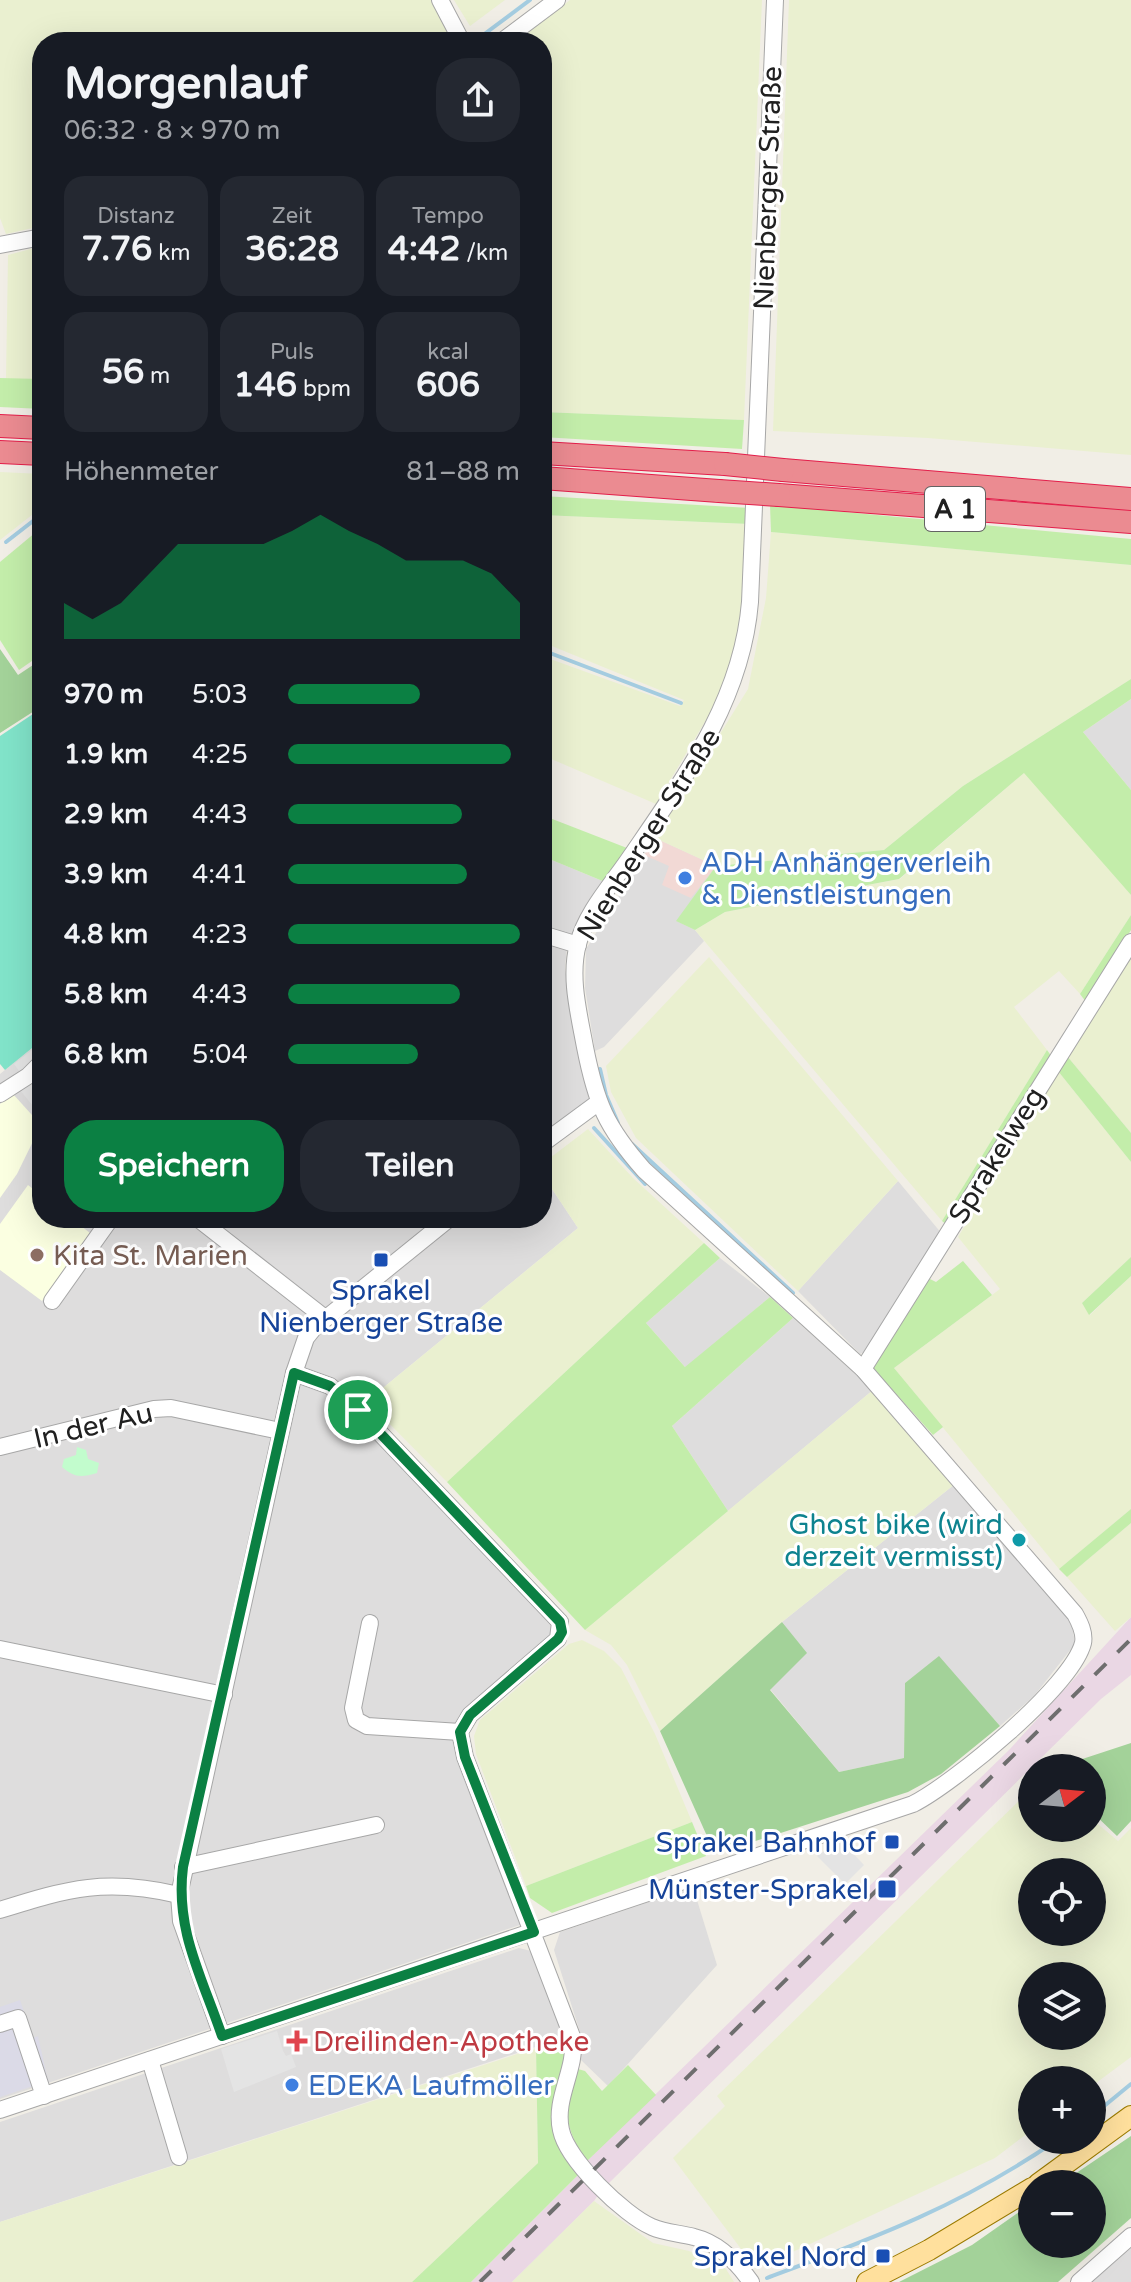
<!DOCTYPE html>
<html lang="de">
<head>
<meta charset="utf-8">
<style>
	body { margin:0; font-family:"Varela Round",sans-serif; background:#242831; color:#f1f3f6; height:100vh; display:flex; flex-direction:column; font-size:30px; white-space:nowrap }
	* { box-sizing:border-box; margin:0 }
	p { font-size:26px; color:#9ea1a6 }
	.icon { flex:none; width:44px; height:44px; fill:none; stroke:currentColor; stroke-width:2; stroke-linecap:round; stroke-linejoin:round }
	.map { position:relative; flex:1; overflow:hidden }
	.side { position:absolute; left:32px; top:32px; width:520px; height:1196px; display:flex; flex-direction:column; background:#171b24; border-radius:32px; box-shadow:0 8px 32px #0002 }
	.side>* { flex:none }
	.needle { width:52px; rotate:74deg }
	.tools { position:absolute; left:1018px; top:1754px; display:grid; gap:16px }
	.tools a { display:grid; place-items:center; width:88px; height:88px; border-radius:50%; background:#171b24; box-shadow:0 8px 32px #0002; font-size:40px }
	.pin { position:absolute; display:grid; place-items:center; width:68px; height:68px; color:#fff; margin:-34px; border:4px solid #fff; border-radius:50%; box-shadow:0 2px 8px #0007 }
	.round { display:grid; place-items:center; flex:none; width:84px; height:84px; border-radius:32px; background:#242831 }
	.overview { display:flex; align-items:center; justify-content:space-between; height:136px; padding:0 32px }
	h1 { font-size:44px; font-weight:700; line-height:60px }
	.metrics { display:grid; grid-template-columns:repeat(3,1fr); gap:12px; height:136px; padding:8px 32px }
	.metrics div { display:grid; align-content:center; border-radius:20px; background:#242831; text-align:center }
	.metrics b { font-size:34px; font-weight:700 }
	.metrics small { font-size:22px; font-weight:400 }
	.metrics p { font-size:22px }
	.chart { height:224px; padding:16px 32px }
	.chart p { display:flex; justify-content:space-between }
	.chart svg { width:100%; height:144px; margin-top:8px; fill:#0b8043; opacity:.7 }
	.primary-button { display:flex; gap:16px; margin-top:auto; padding:16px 32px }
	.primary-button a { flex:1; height:92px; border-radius:32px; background:#0b8043; color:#fff; font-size:32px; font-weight:700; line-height:92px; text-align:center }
	.primary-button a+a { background:#242831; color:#f1f3f6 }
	ul { padding:0 32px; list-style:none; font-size:26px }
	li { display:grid; grid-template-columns:128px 96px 1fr; align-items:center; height:60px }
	li i { height:20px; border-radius:10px; background:#0b8043 }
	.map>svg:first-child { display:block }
	.residential { fill:#dedddd }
	.commercial { fill:#f2d9d5 }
	.industrial { fill:#ead7e4 }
	.education { fill:#fbffe1 }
	.farmland { fill:#eaf0d0; fill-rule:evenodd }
	.grass { fill:#c3edaa }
	.forest { fill:#a3d299 }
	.park { fill:#c2fccd }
	.pitch { fill:#81e3c9 }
	.parking { fill:#e4e4e4 }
	.plaza { fill:#dbdae7 }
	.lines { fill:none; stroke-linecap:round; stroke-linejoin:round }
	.stream { stroke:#a4cce0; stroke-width:4 }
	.minor-casing { stroke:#a7a7a7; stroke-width:18 }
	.major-casing { stroke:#9c7b00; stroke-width:22 }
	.highway-casing { stroke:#e31e4a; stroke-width:24 }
	.minor { stroke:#fff; stroke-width:16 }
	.major { stroke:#ffe09d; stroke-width:20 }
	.highway { stroke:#eb8b91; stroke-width:22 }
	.rail { stroke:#6e6e6e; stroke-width:4; stroke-dasharray:16 16; stroke-linecap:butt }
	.highway-bridge-casing { stroke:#e31e4a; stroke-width:24; stroke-linecap:butt }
	.highway-bridge { stroke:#eb8b91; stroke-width:22 }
	.route-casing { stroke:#fff; stroke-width:16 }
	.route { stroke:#0b8043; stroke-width:10 }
	.shop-dot { fill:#3f7fe0; stroke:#fff; stroke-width:3 }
	.education-dot { fill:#8d6e63; stroke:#fff; stroke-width:3 }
	.transit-dot { fill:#1a4fb4; stroke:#fff; stroke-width:3 }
	.culture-dot { fill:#0f9aa8; stroke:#fff; stroke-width:3 }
	.health-dot { fill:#e0444e; stroke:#fff; stroke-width:3 }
	.labels { text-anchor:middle; stroke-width:6; stroke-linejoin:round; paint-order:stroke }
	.shield { fill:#fff; stroke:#636363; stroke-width:2 }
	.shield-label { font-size:26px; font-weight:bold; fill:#202020 }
	.street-label { font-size:28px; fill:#202020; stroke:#fff }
	.shop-label { font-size:28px; fill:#366cbe; stroke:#fff; text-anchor:start }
	.education-label { font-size:28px; fill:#785e54; stroke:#fff; text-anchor:start }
	.transit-label { font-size:28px; fill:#164399; stroke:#fff; text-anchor:end }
	.culture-label { font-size:28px; fill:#0d838f; stroke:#fff; text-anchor:end }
	.health-label { font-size:28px; fill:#be3a42; stroke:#fff; text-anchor:start }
</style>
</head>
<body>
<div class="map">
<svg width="1131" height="2282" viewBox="0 0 1131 2282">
	<rect width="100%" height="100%" fill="#f1eee6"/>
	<!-- residential -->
	<g class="residential">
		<path d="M 1131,699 L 1131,790 L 1083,732 Z"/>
		<path d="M 655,838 L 716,866 L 677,921 L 695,930 L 704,941 L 604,1047 L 595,1051 L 585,988 L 586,949 Z"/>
		<path d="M 542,856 L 605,882 L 567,948 L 565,967 L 573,1029 L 593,1116 L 542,1154 Z"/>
		<path d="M 42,1040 L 42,1218 L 542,1218 L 542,1174 L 578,1228 L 367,1401 L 359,1417 L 553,1623 L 552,1635 L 452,1736 L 522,1914 L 520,1925 L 0,2099 L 0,1074 Z"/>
		<path d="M 898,1181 L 942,1234 L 870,1349 L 860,1354 L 798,1291 Z"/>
		<path d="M 720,1258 L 770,1297 L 686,1368 L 646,1323 Z"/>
		<path d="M 793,1318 L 873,1390 L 728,1511 L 672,1426 Z"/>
		<path d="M 955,1484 L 1071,1617 L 1075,1644 L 1034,1696 L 1000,1726 L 939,1657 L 905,1683 L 904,1758 L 839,1772 L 770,1689 L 806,1653 L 782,1622 Z"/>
		<path d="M 693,1887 L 717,1965 L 608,2086 L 581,2060 L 580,2032 L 554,1950 L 560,1932 Z"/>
		<path d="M 519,1948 L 531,1951 L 540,1961 L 566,2037 L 0,2222 L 0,2122 Z"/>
		<path d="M 1131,2245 L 1131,2282 L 1089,2282 Z"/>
	</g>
	<!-- commercial -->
	<path class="commercial" d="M 655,838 L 716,866 L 691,898 L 662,885 L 669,866 L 644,855 Z"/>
	<!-- industrial -->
	<g class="industrial">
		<path d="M 1131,1617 L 1131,1675 L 1101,1699 L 608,2184 L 586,2162 L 1009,1750 Z"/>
		<path d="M 580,2173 L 600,2192 L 594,2201 L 512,2282 L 471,2282 Z"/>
	</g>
	<!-- education -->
	<g class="education">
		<path d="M 13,1094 L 41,1125 L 17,1174 L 0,1198 L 0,1104 Z"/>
		<path d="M 28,1185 L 42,1196 L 42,1218 L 71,1218 L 90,1233 L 42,1301 L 0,1270 L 0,1224 Z"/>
	</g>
	<!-- farmland -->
	<g class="farmland">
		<path d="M 0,0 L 431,0 L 453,42 L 42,42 L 42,226 L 6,234 L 0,218 Z"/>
		<path d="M 454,0 L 505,0 L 470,26 Z"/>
		<path d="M 570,0 L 762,0 L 744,420 L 542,412 L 542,42 L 516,42 Z"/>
		<path d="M 789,0 L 1131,0 L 1131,455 L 928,438 L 773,431 Z"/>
		<path d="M 42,246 L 42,380 L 6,379 L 8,255 Z"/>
		<path d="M 0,472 L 42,474 L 42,507 L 0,540 Z"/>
		<path d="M 542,515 L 749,524 L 739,641 L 728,683 L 656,804 L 549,758 L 542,770 L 542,656 L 680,706 L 684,700 L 542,642 Z"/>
		<path d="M 771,532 L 1131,565 L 1131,679 L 963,786 L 884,850 L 716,866 L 655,838 L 748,689 L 766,598 Z"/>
		<path d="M 1025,772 L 1131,895 L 1131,915 L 1080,994 L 1059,971 L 1014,1007 L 1047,1050 L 942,1221 L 695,930 L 725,912 L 900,879 Z"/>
		<path d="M 1131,955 L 1131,1133 L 1067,1056 Z"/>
		<path d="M 709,957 L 898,1181 L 798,1291 L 636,1138 L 611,1092 L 606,1066 Z"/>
		<path d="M 1058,1071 L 1131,1162 L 1131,1257 L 1082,1303 L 1090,1315 L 1131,1276 L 1131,1509 L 1059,1569 L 894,1368 L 1000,1289 L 958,1237 Z"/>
		<path d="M 588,1129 L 633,1178 L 704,1243 L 447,1482 L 367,1401 L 578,1228 L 542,1174 L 542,1164 Z"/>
		<path d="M 873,1390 L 955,1484 L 782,1622 L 660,1731 L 627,1665 L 611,1645 L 585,1630 Z"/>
		<path d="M 1131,1523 L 1131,1617 L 1115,1631 L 1067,1577 Z"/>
		<path d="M 582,1640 L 604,1651 L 621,1668 L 655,1734 L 692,1822 L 526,1886 L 476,1754 L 474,1736 L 480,1720 L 569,1644 Z"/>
		<path d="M 1032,1788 L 1032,1828 L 1092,1828 L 1092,1819 L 1118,1841 L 1131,1828 L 1131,2057 L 1092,2086 L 1092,2080 L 1032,2080 L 1032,2130 L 995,2158 L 756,2269 L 673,2158 L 725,2106 L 717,2096 ZM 1032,1872 L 1092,1872 L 1092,1932 L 1032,1932 ZM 1032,1976 L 1092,1976 L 1092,2036 L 1032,2036 Z"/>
		<path d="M 536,2048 L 538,2163 L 412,2282 L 0,2282 L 0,2222 Z"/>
		<path d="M 594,2201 L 653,2243 L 689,2251 L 726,2269 L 734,2282 L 512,2282 Z"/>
	</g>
	<!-- grass -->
	<g class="grass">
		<path d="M 0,378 L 42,379 L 42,409 L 0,407 Z"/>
		<path d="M 542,412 L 744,420 L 742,449 L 542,437 Z"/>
		<path d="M 542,496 L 750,508 L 749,524 L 542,515 Z"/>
		<path d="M 770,505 L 1131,539 L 1131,565 L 771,532 Z"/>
		<path d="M 42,527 L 42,654 L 19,670 L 0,640 L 0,562 Z"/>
		<path d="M 1131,679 L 1131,699 L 1083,732 L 1131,790 L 1131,895 L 1024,773 L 899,879 L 725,912 L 695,930 L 676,921 L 716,866 L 884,850 L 963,786 Z"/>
		<path d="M 542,815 L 627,848 L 605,882 L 542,856 Z"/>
		<path d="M 1131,915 L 1131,930 L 1086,1002 L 1080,994 Z"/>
		<path d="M 1047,1050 L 1052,1057 L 947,1225 L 942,1221 Z"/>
		<path d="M 1067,1056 L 1131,1133 L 1131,1162 L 1058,1071 Z"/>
		<path d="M 704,1243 L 720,1258 L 646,1323 L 685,1367 L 770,1297 L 793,1318 L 672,1426 L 728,1511 L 585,1630 L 447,1482 Z"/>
		<path d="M 1131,1257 L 1131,1276 L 1089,1315 L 1082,1303 Z"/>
		<path d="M 963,1261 L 992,1295 L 894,1368 L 943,1427 L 933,1435 L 873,1368 L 926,1277 L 936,1282 Z"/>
		<path d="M 1131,1509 L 1131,1523 L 1067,1577 L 1059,1569 Z"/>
		<path d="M 692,1822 L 706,1856 L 552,1913 L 530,1898 L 526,1886 Z"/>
		<path d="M 566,2037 L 569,2056 L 559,2091 L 580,2173 L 471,2282 L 412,2282 L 538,2163 L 536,2048 Z"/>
		<path d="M 628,2065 L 656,2095 L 586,2162 C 564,2124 562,2111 578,2069 L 585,2071 L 602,2091 Z"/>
	</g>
	<!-- forest -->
	<g class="forest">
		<path d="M 0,649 L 18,675 L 42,659 L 42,706 L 0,733 Z"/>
		<path d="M 782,1622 L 807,1653 L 770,1690 L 839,1772 L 904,1758 L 905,1683 L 939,1656 L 1000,1726 L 941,1774 L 908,1792 L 715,1854 L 660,1731 Z"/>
		<path d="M 1131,1743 L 1131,1821 L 1117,1836 L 1092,1812 L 1092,1768 L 1055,1768 Z"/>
		<path d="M 1131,2136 L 1131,2218 L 1058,2282 L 899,2282 L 972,2245 L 1032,2203 L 1032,2244 L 1092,2244 L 1092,2184 L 1060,2184 Z"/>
	</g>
	<!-- park -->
	<path class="park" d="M 77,1447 L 86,1450 L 88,1459 L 99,1463 L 97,1473 C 80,1478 74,1477 62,1467 L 64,1459 L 76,1455 Z"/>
	<!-- pitch -->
	<path class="pitch" d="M 42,708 L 42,1040 L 5,1070 L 0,1064 L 0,736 Z"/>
	<!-- parking -->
	<g class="parking">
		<path d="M 32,1050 L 37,1056 L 42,1053 L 42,1117 L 19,1089 L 19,1071 L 14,1064 Z"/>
		<path d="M 840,1840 L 864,1865 L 845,1884 L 817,1856 Z"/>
		<path d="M 277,2031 L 283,2051 L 286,2056 L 291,2054 L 296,2067 L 234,2092 L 221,2049 Z"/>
	</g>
	<!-- plaza -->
	<path class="plaza" d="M 20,2000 L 33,2038 L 38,2036 L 48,2081 L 0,2097 L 0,2007 Z"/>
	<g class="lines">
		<!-- stream -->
		<g class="stream">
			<path d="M 475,41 L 530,0"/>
			<path d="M 6,542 L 42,514"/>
			<path d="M 542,650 L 681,703"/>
			<path d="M 600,1069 L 606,1095 L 618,1123"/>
			<path d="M 594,1128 L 645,1184"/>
			<path d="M 632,1144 L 793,1293"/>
			<path d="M 1092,2116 L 1131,2084"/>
			<path d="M 767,2278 C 874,2238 961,2206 1057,2140"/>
		</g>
		<defs>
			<g id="minor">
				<path d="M 440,0 L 462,42"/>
				<path d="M 501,42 L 557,0"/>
				<path d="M 0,245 L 42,237"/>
				<path d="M 542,934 L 578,945"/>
				<path d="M 0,1094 L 28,1076 L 42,1062"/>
				<path d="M 542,1144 L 599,1102"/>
				<path d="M 197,1218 L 325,1318"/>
				<path d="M 52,1301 L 111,1218"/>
				<path d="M 863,1369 L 1131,942"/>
				<path d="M 294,1373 L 330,1386 L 358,1410 L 560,1622 L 558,1639 L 470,1715 L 460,1732 L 465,1757 L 573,2039 C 576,2071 554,2098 561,2130 C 567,2160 624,2215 652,2227 C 665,2233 680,2233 694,2237 C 719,2243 737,2262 751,2282"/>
				<path d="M 0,1447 L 154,1409 L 171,1408 L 280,1431"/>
				<path d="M 370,1623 L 353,1708 L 356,1720 L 367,1726 L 460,1732"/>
				<path d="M 0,1649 L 224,1695"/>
				<path d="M 183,1867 L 376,1825"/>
				<path d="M 0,1910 C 69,1888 107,1878 179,1895"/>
				<path d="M 0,2024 L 18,2018 L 44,2096"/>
				<path d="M 222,2036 L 181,1921 L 179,1895 L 294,1373 L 306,1338 L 314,1328 L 450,1218"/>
				<path d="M 150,2060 L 179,2157"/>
				<path d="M 0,2110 L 913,1804 C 953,1784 1072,1686 1083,1643 C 1085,1633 1080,1623 1075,1614 L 863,1369 L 644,1170 C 606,1127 596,1103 585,1047 C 579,1014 569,977 578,944 C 586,912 613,883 631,856 C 685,777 742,700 750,602 L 775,0"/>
				<path d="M 1079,2282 L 1131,2236"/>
			</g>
			<g id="major">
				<path d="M 1038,2184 L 1131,2116"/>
				<path d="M 867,2282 L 929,2250 L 1032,2188"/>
			</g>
			<g id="highway">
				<path d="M 0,426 L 42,428"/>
				<path d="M 0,452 L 42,454"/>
				<path d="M 542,453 L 725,464"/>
				<path d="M 783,470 L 1131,499"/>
				<path d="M 542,478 L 719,491"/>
				<path d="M 779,495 L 1131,522"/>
			</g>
		</defs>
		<!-- minor casing -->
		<use href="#minor" class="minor-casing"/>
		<!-- major casing -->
		<use href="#major" class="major-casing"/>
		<!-- highway casing -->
		<use href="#highway" class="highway-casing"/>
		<!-- minor -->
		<use href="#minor" class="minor"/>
		<!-- major -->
		<use href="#major" class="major"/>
		<!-- highway -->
		<use href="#highway" class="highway"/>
		<!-- rail -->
		<path class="rail" d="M 480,2282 L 1131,1639"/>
		<defs>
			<g id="highway-bridge">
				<path d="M 725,464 L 783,470"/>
				<path d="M 719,491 L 779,495"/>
			</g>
		</defs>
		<!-- highway-bridge casing -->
		<use href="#highway-bridge" class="highway-bridge-casing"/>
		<!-- highway-bridge -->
		<use href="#highway-bridge" class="highway-bridge"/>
	</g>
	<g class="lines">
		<defs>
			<path id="route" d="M 294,1373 L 330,1386 L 358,1410 L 560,1622 L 562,1632 L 558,1639 L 470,1715 L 460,1732 L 465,1757 L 534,1932 L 222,2036 C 202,1977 175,1930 183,1867 Z"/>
		</defs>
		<!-- route casing -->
		<use href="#route" class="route-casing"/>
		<!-- route -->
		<use href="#route" class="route"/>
	</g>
	<!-- markers -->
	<g class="shop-dot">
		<circle cx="685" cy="878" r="8"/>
		<circle cx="292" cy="2085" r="8"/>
	</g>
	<circle class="education-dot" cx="37" cy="1255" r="8"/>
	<g class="transit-dot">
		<rect x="373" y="1252" width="16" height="16" rx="4"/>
		<rect x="884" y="1834" width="16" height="16" rx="4"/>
		<rect x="877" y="1879" width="20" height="20" rx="4"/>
		<rect x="875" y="2248" width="16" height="16" rx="4"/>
	</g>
	<circle class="culture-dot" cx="1019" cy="1540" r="8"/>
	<path class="health-dot" d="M293 2029h8v8h8v8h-8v8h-8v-8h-8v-8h8z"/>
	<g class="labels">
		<!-- shield labels -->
		<rect class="shield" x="925" y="487" width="60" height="44" rx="6"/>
		<g class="shield-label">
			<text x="955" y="518">A 1</text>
		</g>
		<!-- street labels -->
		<g class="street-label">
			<text transform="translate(767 188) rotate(-88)" y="10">Nienberger Straße</text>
			<text transform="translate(648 834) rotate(-58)" y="10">Nienberger Straße</text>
			<text transform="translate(996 1155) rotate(-58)" y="10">Sprakelweg</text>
			<text transform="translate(93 1425) rotate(-13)" y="10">In der Au</text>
		</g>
		<!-- shop labels -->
		<g class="shop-label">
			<text x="701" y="872">ADH Anhängerverleih<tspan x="701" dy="32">&amp; Dienstleistungen</tspan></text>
			<text x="308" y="2095">EDEKA Laufmöller</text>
		</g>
		<!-- education labels -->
		<g class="education-label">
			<text x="53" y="1265">Kita St. Marien</text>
		</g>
		<!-- transit labels -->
		<g class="transit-label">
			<text x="381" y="1300" text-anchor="middle">Sprakel<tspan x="381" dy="32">Nienberger Straße</tspan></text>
			<text x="876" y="1852">Sprakel Bahnhof</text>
			<text x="869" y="1899">Münster-Sprakel</text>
			<text x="867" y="2266">Sprakel Nord</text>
		</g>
		<!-- culture labels -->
		<g class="culture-label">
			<text x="1003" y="1534">Ghost bike (wird<tspan x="1003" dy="32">derzeit vermisst)</tspan></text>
		</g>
		<!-- health labels -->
		<g class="health-label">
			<text x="313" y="2051">Dreilinden-Apotheke</text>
		</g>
	</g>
</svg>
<div class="tools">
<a><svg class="needle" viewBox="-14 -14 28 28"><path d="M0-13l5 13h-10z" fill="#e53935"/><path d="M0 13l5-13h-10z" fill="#9ea1a6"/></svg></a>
<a><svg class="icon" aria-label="locate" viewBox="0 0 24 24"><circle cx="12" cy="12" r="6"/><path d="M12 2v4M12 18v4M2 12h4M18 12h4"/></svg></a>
<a><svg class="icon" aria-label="layers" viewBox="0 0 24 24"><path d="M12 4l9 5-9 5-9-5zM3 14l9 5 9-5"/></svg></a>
<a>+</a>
<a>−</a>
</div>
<div class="pin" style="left:358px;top:1410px;background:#1e9e55"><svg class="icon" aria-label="arrive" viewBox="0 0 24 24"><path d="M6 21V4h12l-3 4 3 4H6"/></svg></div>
<section class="side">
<div class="overview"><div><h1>Morgenlauf</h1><p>06:32 · 8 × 970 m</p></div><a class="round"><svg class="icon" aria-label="share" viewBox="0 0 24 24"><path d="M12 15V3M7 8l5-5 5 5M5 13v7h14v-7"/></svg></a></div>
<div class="metrics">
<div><p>Distanz</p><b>7.76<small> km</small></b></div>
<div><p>Zeit</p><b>36:28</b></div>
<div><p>Tempo</p><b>4:42<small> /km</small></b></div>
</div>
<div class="metrics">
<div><b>56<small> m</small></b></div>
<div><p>Puls</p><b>146<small> bpm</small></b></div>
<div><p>kcal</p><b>606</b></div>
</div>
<div class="chart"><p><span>Höhenmeter</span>81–88 m</p>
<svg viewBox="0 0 160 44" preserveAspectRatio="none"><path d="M0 44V33L10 38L20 33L30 24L40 15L50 15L60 15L70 15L80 11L90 6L100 11L110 15L120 20L130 20L140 20L150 24L160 33V44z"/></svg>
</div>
<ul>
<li><b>970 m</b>5:03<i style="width:57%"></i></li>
<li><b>1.9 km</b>4:25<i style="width:96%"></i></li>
<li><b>2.9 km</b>4:43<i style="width:75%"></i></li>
<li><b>3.9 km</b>4:41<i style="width:77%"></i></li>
<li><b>4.8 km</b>4:23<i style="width:100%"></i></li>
<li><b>5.8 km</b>4:43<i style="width:74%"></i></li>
<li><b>6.8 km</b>5:04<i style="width:56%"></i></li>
</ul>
<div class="primary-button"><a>Speichern</a><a>Teilen</a></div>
</section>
</div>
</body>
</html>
